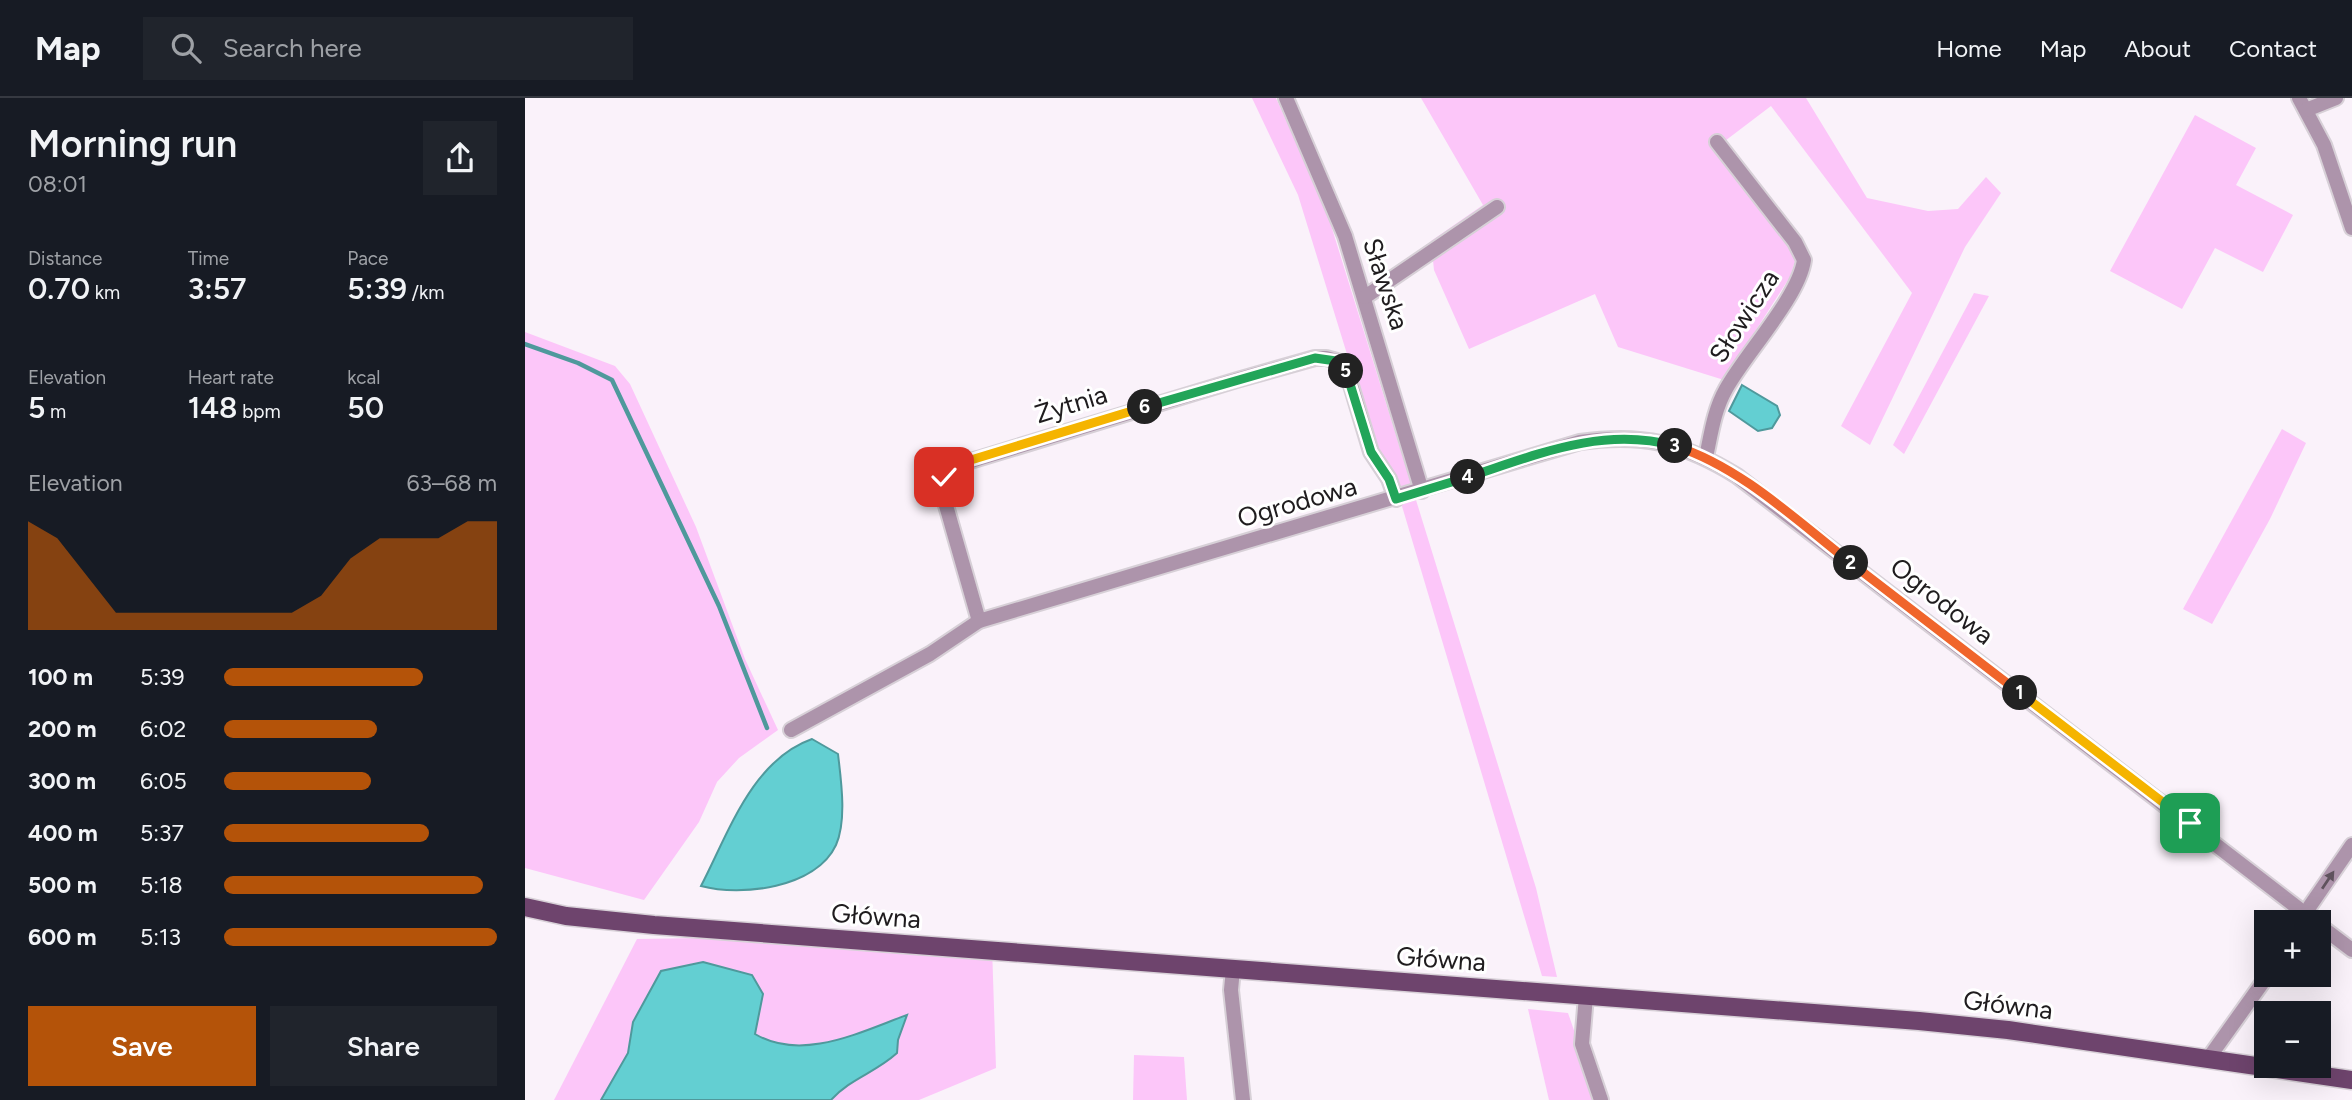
<!DOCTYPE html>
<html lang="en">
<head>
<meta charset="utf-8">
<style>
	body { margin:0; font-family:Figtree,sans-serif; background:#20242c; color:#f1f3f6; height:100vh; display:flex; flex-direction:column; font-size:26px; white-space:nowrap }
	* { box-sizing:border-box; margin:0 }
	p { font-size:23px; color:#9ea1a6 }
	.icon { flex:none; width:38px; height:38px; fill:none; stroke:currentColor; stroke-width:2; stroke-linecap:round; stroke-linejoin:round }
	.map { position:relative; flex:1; overflow:hidden }
	.drawer { display:flex; flex-direction:column; background:#171b24; width:525px }
	.drawer>* { flex:none }
	.controls { position:absolute; left:1729px; top:812px; display:grid; gap:14px }
	.controls a { display:grid; place-items:center; width:77px; height:77px; border-radius:0px; background:#171b24; box-shadow:0 7px 28px #0002; font-size:35px }
	.pin { position:absolute; display:grid; place-items:center; width:60px; height:60px; color:#fff; margin:-30px; border-radius:14px; box-shadow:0 4px 10px #0006 }
	.km { position:absolute; width:35px; height:35px; margin:-18px; border-radius:50%; background:#222; color:#fff; font-size:19px; line-height:35px; text-align:center }
	.round { display:grid; place-items:center; flex:none; width:74px; height:74px; border-radius:0px; background:#20242c }
	.headline { display:flex; align-items:center; justify-content:space-between; height:119px; padding:0 28px }
	h1 { font-size:38px; font-weight:600; line-height:52px }
	.metrics { display:grid; grid-template-columns:repeat(3,1fr); gap:10px; height:119px; padding:7px 28px }
	.metrics div { display:grid; align-content:center }
	.metrics b { font-size:30px; font-weight:600 }
	.metrics small { font-size:19px; font-weight:400 }
	.metrics p { font-size:19px }
	.chart { height:196px; padding:14px 28px }
	.chart p { display:flex; justify-content:space-between }
	.chart svg { width:100%; height:126px; margin-top:7px; fill:#b45309; opacity:.7 }
	.button { display:flex; gap:14px; margin-top:auto; padding:14px 28px }
	.button a { flex:1; height:80px; border-radius:0px; background:#b45309; color:#fff; font-size:28px; font-weight:600; line-height:80px; text-align:center }
	.button a+a { background:#20242c; color:#f1f3f6 }
	ul { padding:0 28px; list-style:none; font-size:23px }
	li { display:grid; grid-template-columns:112px 84px 1fr; align-items:center; height:52px }
	li i { height:18px; border-radius:9px; background:#b45309 }
	header { display:flex; align-items:center; gap:42px; box-sizing:border-box; height:98px; padding:0 35px; background:#171b24; border-bottom:2px solid #363941 }
	header strong { font-size:33px }
	nav { display:flex; gap:38px; margin-inline-start:auto; font-size:24px }
	.search { width:490px; height:63px; background:#20242c; display:flex; align-items:center; gap:18px; box-sizing:border-box; padding:0 24px; border-radius:0px; color:#9ea1a6; font-size:26px }
	main { display:flex; flex:1; min-height:0 }
	.map>svg:first-child { display:block }
	.green { fill:#fcc6f9 }
	.water { fill:#63cfd2; stroke:#4f999c; stroke-width:2 }
	.lines { fill:none; stroke-linecap:round; stroke-linejoin:round }
	.stream { stroke:#4f999c; stroke-width:4.5 }
	.minor-casing { stroke:#d7d0d7; stroke-width:18 }
	.primary-casing { stroke:#d7d0d7; stroke-width:21 }
	.minor { stroke:#ad94ab; stroke-width:14 }
	.primary { stroke:#6e446d; stroke-width:18 }
	.oneway { fill:#5f525d }
	.split-1-casing { stroke:#fff; stroke-width:14 }
	.split-2-casing { stroke:#fff; stroke-width:14 }
	.split-3-casing { stroke:#fff; stroke-width:14 }
	.split-4-casing { stroke:#fff; stroke-width:14 }
	.split-5-casing { stroke:#fff; stroke-width:14 }
	.split-6-casing { stroke:#fff; stroke-width:14 }
	.split-7-casing { stroke:#fff; stroke-width:14 }
	.split-1 { stroke:#f5b400; stroke-width:9 }
	.split-2 { stroke:#f0652b; stroke-width:9 }
	.split-3 { stroke:#f0652b; stroke-width:9 }
	.split-4 { stroke:#22a559; stroke-width:9 }
	.split-5 { stroke:#22a559; stroke-width:9 }
	.split-6 { stroke:#22a559; stroke-width:9 }
	.split-7 { stroke:#f5b400; stroke-width:9 }
	.labels { text-anchor:middle; stroke-width:6; stroke-linejoin:round; paint-order:stroke }
	.street-label { font-size:26px; fill:#1f1c1e; stroke:#fff }
</style>
</head>
<body>
<header>
<strong>Map</strong>
<div class="search"><svg class="icon" aria-label="search" viewBox="0 0 24 24"><circle cx="10" cy="10" r="6"/><path d="M15 15l6 6"/></svg>Search here</div>
<nav><a>Home</a><a>Map</a><a>About</a><a>Contact</a></nav>
</header>
<main>
<section class="drawer">
<div class="headline"><div><h1>Morning run</h1><p>08:01</p></div><a class="round"><svg class="icon" aria-label="share" viewBox="0 0 24 24"><path d="M12 15V3M7 8l5-5 5 5M5 13v7h14v-7"/></svg></a></div>
<div class="metrics">
<div><p>Distance</p><b>0.70<small> km</small></b></div>
<div><p>Time</p><b>3:57</b></div>
<div><p>Pace</p><b>5:39<small> /km</small></b></div>
</div>
<div class="metrics">
<div><p>Elevation</p><b>5<small> m</small></b></div>
<div><p>Heart rate</p><b>148<small> bpm</small></b></div>
<div><p>kcal</p><b>50</b></div>
</div>
<div class="chart"><p><span>Elevation</span>63–68 m</p>
<svg viewBox="0 0 160 44" preserveAspectRatio="none"><path d="M0 44V6L10 12L20 25L30 38L40 38L50 38L60 38L70 38L80 38L90 38L100 32L110 19L120 12L130 12L140 12L150 6L160 6V44z"/></svg>
</div>
<ul>
<li><b>100 m</b>5:39<i style="width:73%"></i></li>
<li><b>200 m</b>6:02<i style="width:56%"></i></li>
<li><b>300 m</b>6:05<i style="width:54%"></i></li>
<li><b>400 m</b>5:37<i style="width:75%"></i></li>
<li><b>500 m</b>5:18<i style="width:95%"></i></li>
<li><b>600 m</b>5:13<i style="width:100%"></i></li>
</ul>
<div class="button"><a>Save</a><a>Share</a></div>
</section>
<div class="map">
<svg width="1827" height="1002" viewBox="0 0 1827 1002">
	<rect width="100%" height="100%" fill="#faf2fa"/>
	<!-- green -->
	<g class="green">
		<path d="M 727,0 L 751,0 L 801,111 L 1011,790 L 1032,879 L 1017,878 L 868,378 L 854,360 L 773,97 Z"/>
		<path d="M 896,0 L 1281,0 L 1342,100 L 1403,113 L 1433,111 L 1461,79 L 1476,95 L 1440,149 L 1345,347 L 1316,328 L 1387,195 L 1246,8 L 1192,49 L 1264,143 L 1271,160 L 1265,179 L 1199,282 L 1093,249 L 1070,196 L 944,251 L 909,172 L 906,143 L 958,107 Z"/>
		<path d="M 1670,17 L 1731,50 L 1711,87 L 1768,117 L 1738,174 L 1690,150 L 1657,211 L 1585,173 Z"/>
		<path d="M 1449,195 L 1464,198 L 1379,356 L 1368,347 Z"/>
		<path d="M 0,234 L 90,268 L 105,286 L 171,429 L 220,561 L 253,632 L 214,660 L 192,684 L 174,724 L 119,802 L 0,770 Z"/>
		<path d="M 1757,331 L 1781,345 L 1745,421 L 1687,526 L 1658,511 Z"/>
		<path d="M 302,838 L 467,849 L 471,970 L 394,1002 L 29,1002 L 112,841 Z"/>
		<path d="M 1003,911 L 1043,915 L 1073,1002 L 1024,1002 Z"/>
		<path d="M 609,957 L 659,959 L 662,1002 L 608,1002 Z"/>
	</g>
	<!-- water -->
	<g class="water">
		<path d="M 1217,287 L 1252,308 L 1255,317 L 1247,330 L 1233,333 L 1204,313 Z"/>
		<path d="M 287,641 L 313,656 C 316,682 322,722 311,747 C 291,790 216,799 176,788 C 203,736 227,662 287,641 Z"/>
		<path d="M 178,864 L 227,877 L 238,896 L 230,936 C 277,964 335,934 382,917 L 373,942 L 372,955 C 350,975 326,980 306,1002 L 76,1002 L 103,955 L 108,924 L 136,873 Z"/>
	</g>
	<g class="lines">
		<!-- stream -->
		<path class="stream" d="M 0,246 L 53,265 L 87,282 L 194,508 L 242,630"/>
		<defs>
			<g id="minor">
				<path d="M 761,0 L 820,138 L 897,393"/>
				<path d="M 1774,0 L 1799,47 L 1827,130"/>
				<path d="M 1781,12 L 1811,0"/>
				<path d="M 840,199 L 972,109"/>
				<path d="M 1181,359 C 1186,336 1189,312 1201,291 C 1220,256 1274,199 1279,162 L 1270,144 L 1192,44"/>
				<path d="M 454,523 L 416,390 L 426,369 L 712,282 L 790,260 L 801,260 L 812,263 L 822,274 L 846,354 L 864,381 L 871,401"/>
				<path d="M 266,632 L 405,556 L 454,523 L 1055,344 C 1117,335 1159,345 1212,378 L 1791,824"/>
				<path d="M 1780,823 L 1785,808 L 1827,747"/>
				<path d="M 1794,827 L 1827,852"/>
				<path d="M 708,871 L 706,892 L 718,1002"/>
				<path d="M 1061,898 L 1057,946 L 1076,1002"/>
				<path d="M 1683,961 L 1743,877"/>
			</g>
			<path id="primary" d="M 0,809 L 41,818 L 129,827 L 1394,923 L 1483,932 L 1827,982"/>
		</defs>
		<!-- minor casing -->
		<use href="#minor" class="minor-casing"/>
		<!-- primary casing -->
		<use href="#primary" class="primary-casing"/>
		<!-- minor -->
		<use href="#minor" class="minor"/>
		<!-- primary -->
		<use href="#primary" class="primary"/>
	</g>
	<!-- one-way arrows -->
	<defs><path id="oneway-solid" d="M-6-.8H1V-3.2L6.5 0L1 3.2V.8H-6Z" transform="scale(1.75)"/></defs>
	<use class="oneway" href="#oneway-solid" transform="translate(1803 782) rotate(-56)"/>
	<g class="lines">
		<defs>
			<path id="split-1" d="M 1495,595 L 1665,725"/>
			<path id="split-2" d="M 1326,465 L 1495,595"/>
			<path id="split-3" d="M 1150,348 C 1216,369 1272,423 1326,465"/>
			<path id="split-4" d="M 943,379 C 1011,357 1077,328 1150,348"/>
			<path id="split-5" d="M 821,273 L 846,354 L 864,381 L 871,401 L 943,379"/>
			<path id="split-6" d="M 620,309 L 790,260 L 811,263 L 821,273"/>
			<path id="split-7" d="M 419,379 L 426,369 L 436,365 L 620,309"/>
		</defs>
		<!-- split-1 casing -->
		<use href="#split-1" class="split-1-casing"/>
		<!-- split-2 casing -->
		<use href="#split-2" class="split-2-casing"/>
		<!-- split-3 casing -->
		<use href="#split-3" class="split-3-casing"/>
		<!-- split-4 casing -->
		<use href="#split-4" class="split-4-casing"/>
		<!-- split-5 casing -->
		<use href="#split-5" class="split-5-casing"/>
		<!-- split-6 casing -->
		<use href="#split-6" class="split-6-casing"/>
		<!-- split-7 casing -->
		<use href="#split-7" class="split-7-casing"/>
		<!-- split-1 -->
		<use href="#split-1" class="split-1"/>
		<!-- split-2 -->
		<use href="#split-2" class="split-2"/>
		<!-- split-3 -->
		<use href="#split-3" class="split-3"/>
		<!-- split-4 -->
		<use href="#split-4" class="split-4"/>
		<!-- split-5 -->
		<use href="#split-5" class="split-5"/>
		<!-- split-6 -->
		<use href="#split-6" class="split-6"/>
		<!-- split-7 -->
		<use href="#split-7" class="split-7"/>
	</g>
	<g class="labels">
		<!-- street labels -->
		<g class="street-label">
			<text transform="translate(861 186) rotate(72)" y="9">Sławska</text>
			<text transform="translate(1219 218) rotate(-57)" y="9">Słowicza</text>
			<text transform="translate(546 306) rotate(-17)" y="9">Żytnia</text>
			<text transform="translate(772 404) rotate(-16)" y="9">Ogrodowa</text>
			<text transform="translate(1417 503) rotate(38)" y="9">Ogrodowa</text>
			<text transform="translate(351 818) rotate(4)" y="9">Główna</text>
			<text transform="translate(916 861) rotate(4)" y="9">Główna</text>
			<text transform="translate(1483 907) rotate(7)" y="9">Główna</text>
		</g>
	</g>
</svg>
<div class="controls">
<a>+</a>
<a>−</a>
</div>
<div class="pin" style="left:1665px;top:725px;background:#1e9e55"><svg class="icon" aria-label="arrive" viewBox="0 0 24 24"><path d="M6 21V4h12l-3 4 3 4H6"/></svg></div>
<div class="pin" style="left:419px;top:379px;background:#d93025"><svg class="icon" aria-label="check" viewBox="0 0 24 24"><path d="M5 12l5 5 9-10"/></svg></div>
<b class="km" style="left:1495px;top:595px">1</b>
<b class="km" style="left:1326px;top:465px">2</b>
<b class="km" style="left:1150px;top:348px">3</b>
<b class="km" style="left:943px;top:379px">4</b>
<b class="km" style="left:821px;top:273px">5</b>
<b class="km" style="left:620px;top:309px">6</b>
</div>
</main>
</body>
</html>
